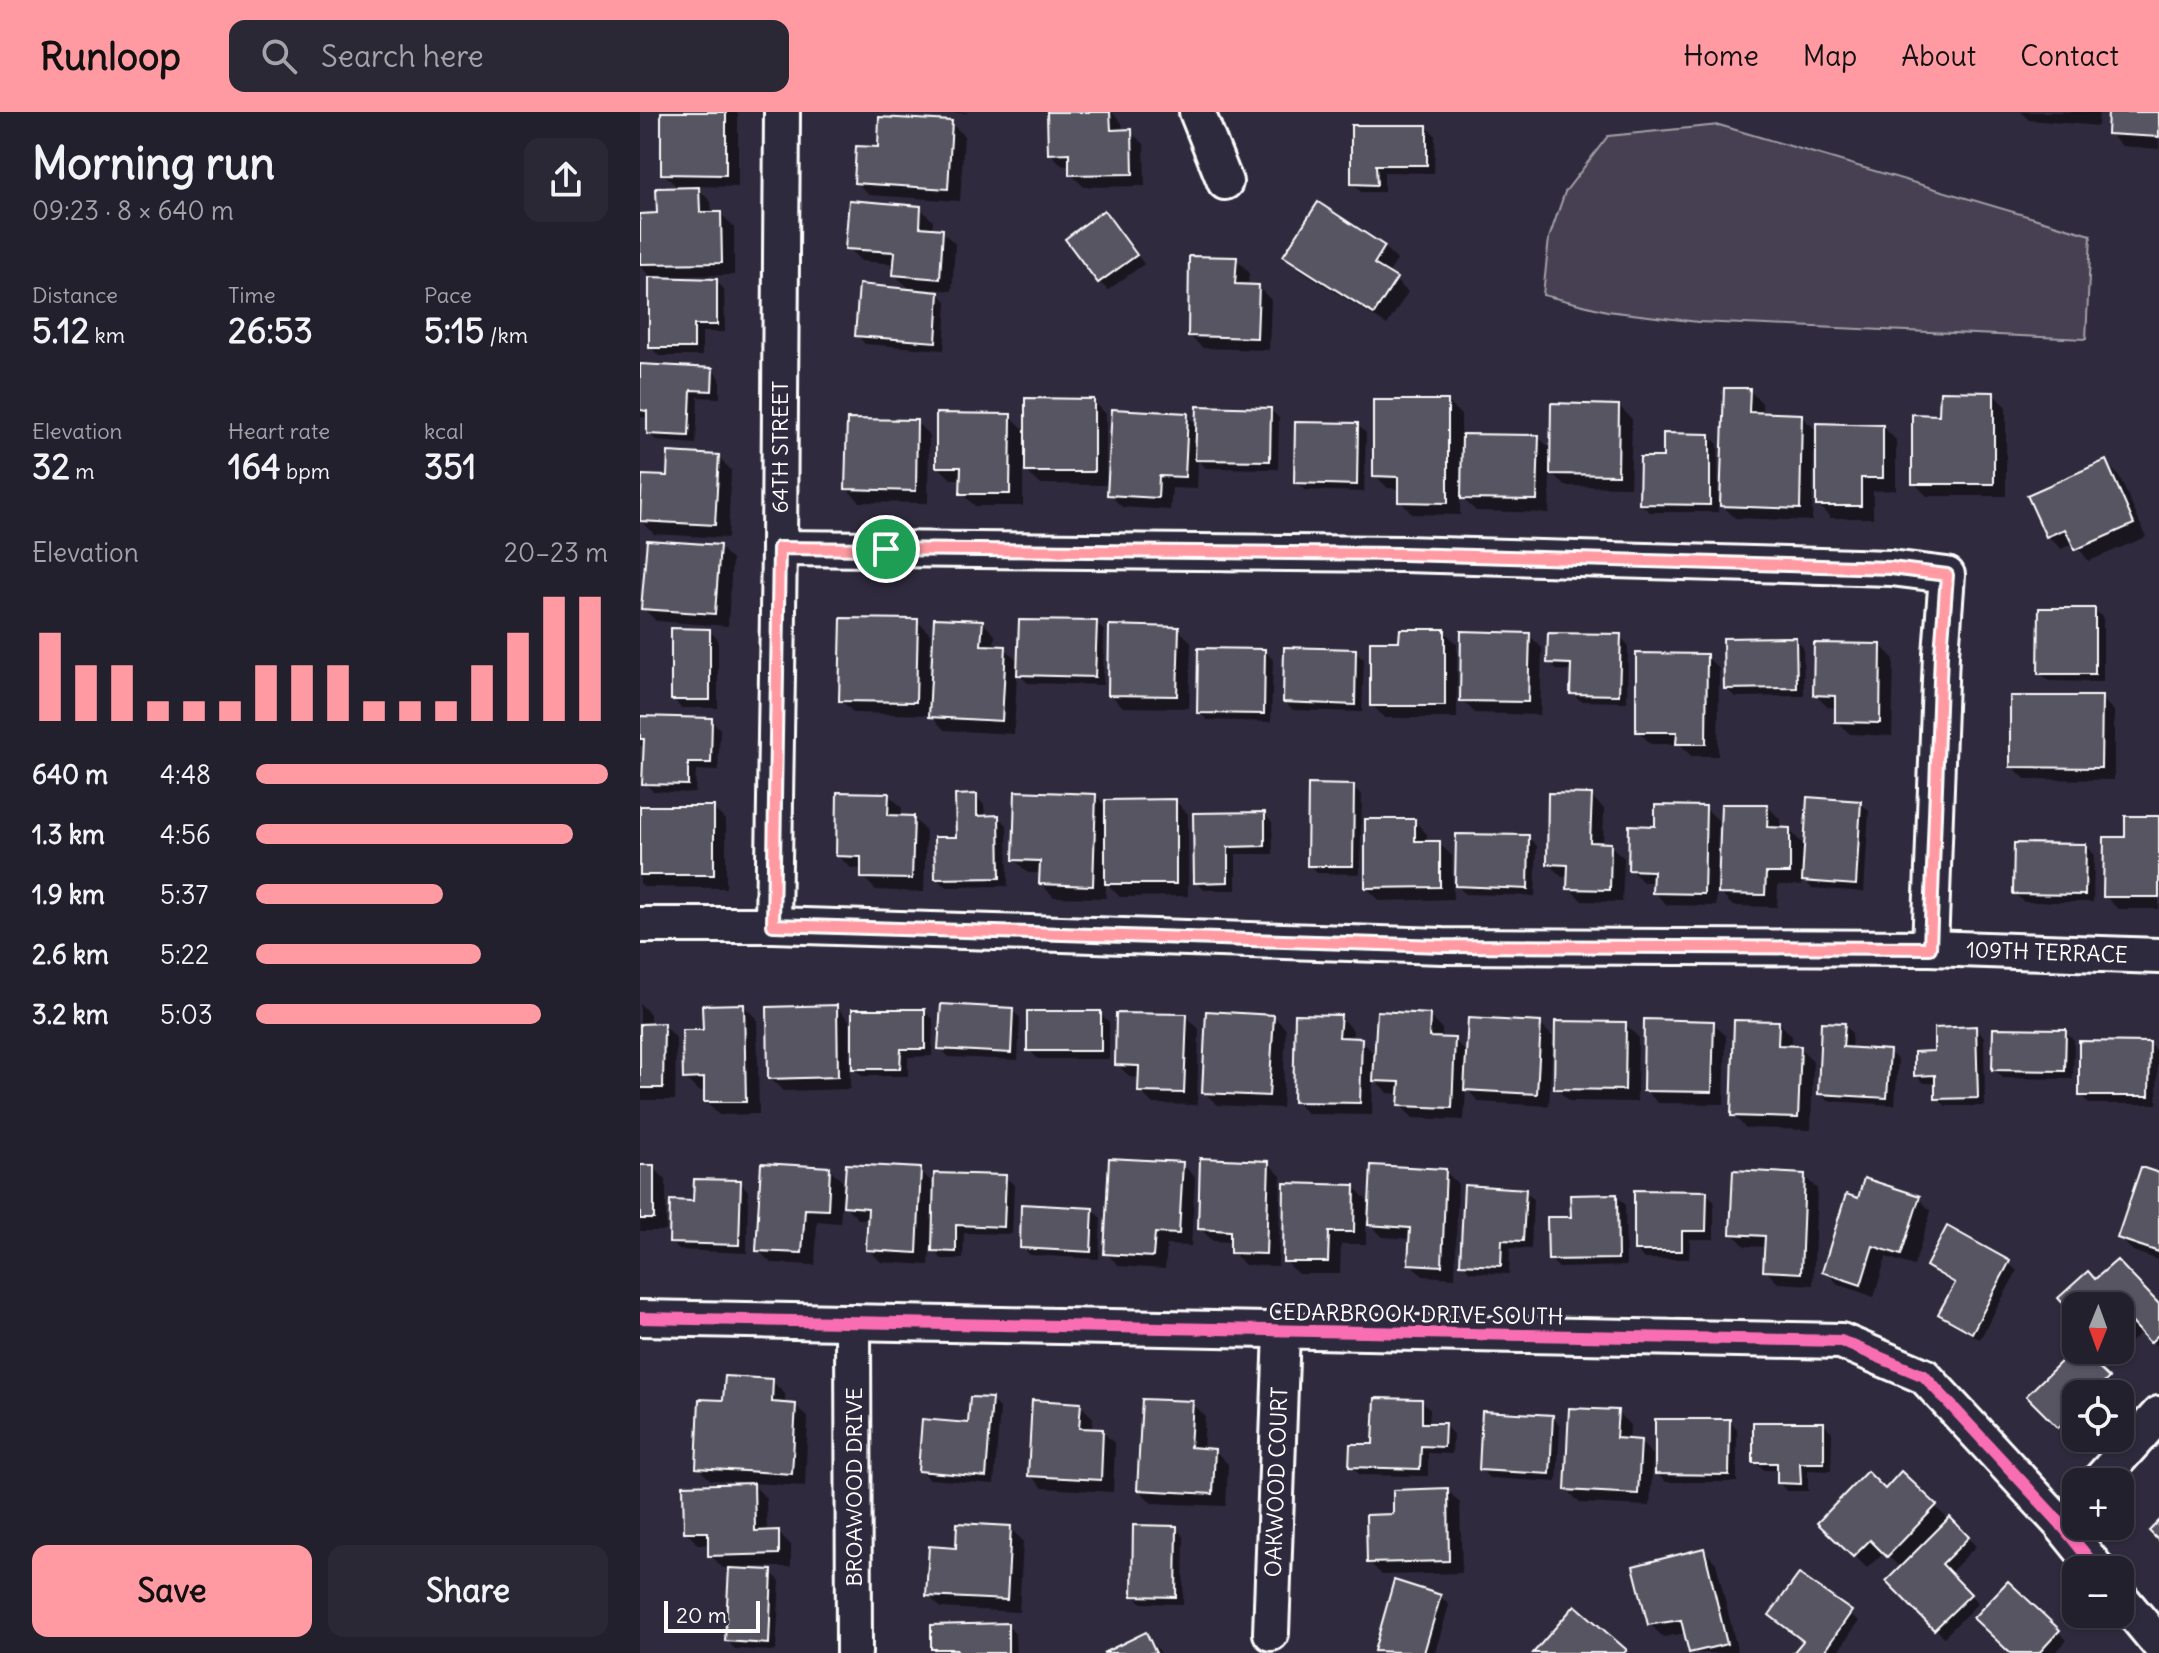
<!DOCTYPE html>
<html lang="en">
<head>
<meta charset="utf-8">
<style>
	body { margin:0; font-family:Delius,sans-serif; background:#2b2836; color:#f1f3f6; height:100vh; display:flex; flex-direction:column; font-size:30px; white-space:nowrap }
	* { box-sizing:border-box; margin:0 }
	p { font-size:26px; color:#a3a3aa }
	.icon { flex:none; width:44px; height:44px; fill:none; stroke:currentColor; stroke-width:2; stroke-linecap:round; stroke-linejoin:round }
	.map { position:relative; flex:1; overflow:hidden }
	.panel { display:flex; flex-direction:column; background:#23202e; width:640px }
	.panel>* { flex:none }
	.needle { width:52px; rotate:181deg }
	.buttons { position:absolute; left:1422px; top:1180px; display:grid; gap:16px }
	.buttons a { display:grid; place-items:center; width:72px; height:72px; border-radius:16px; background:#23202e; box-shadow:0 2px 6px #0004,0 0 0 2px #403e4a; font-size:40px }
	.scale { position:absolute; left:24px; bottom:20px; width:96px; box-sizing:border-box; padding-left:8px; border:4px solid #fff; border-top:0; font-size:22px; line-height:28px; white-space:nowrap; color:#fff; -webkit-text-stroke:6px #2f2a3d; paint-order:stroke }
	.pin { position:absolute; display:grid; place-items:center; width:68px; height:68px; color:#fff; margin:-34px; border:4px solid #fff; border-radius:50%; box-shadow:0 2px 8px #0007 }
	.round { display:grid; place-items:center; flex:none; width:84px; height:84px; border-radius:16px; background:#2b2836 }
	.head { display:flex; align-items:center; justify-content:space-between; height:136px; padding:0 32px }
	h1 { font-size:44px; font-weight:700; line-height:60px }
	.figures { display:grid; grid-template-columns:repeat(3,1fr); gap:12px; height:136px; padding:8px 32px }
	.figures div { display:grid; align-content:center }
	.figures b { font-size:34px; font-weight:700 }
	.figures small { font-size:22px; font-weight:400 }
	.figures p { font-size:22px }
	.chart { height:224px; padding:16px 32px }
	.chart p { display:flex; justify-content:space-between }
	.chart svg { width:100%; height:144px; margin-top:8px; stroke:#ff9aa2; stroke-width:6 }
	.action { display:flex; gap:16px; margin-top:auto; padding:16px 32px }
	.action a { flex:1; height:92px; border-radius:16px; background:#ff9aa2; color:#111; font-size:32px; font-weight:700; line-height:92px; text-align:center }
	.action a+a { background:#2b2836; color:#f1f3f6 }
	ul { padding:0 32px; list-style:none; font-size:26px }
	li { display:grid; grid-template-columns:128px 96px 1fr; align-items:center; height:60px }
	li i { height:20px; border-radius:10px; background:#ff9aa2 }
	header { display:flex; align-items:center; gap:48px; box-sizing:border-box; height:112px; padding:0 40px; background:#ff9aa2; color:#111 }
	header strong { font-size:38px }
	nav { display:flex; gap:44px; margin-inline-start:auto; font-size:28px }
	.search { width:560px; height:72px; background:#2b2836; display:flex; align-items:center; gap:20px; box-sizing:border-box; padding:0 28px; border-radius:16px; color:#a3a3aa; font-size:30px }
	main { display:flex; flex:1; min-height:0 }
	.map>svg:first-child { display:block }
	.green { fill:#464152; stroke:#a2a0a8; stroke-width:2 }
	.shadow { fill:#0007 }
	.building { fill:#595564; stroke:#fff; stroke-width:2 }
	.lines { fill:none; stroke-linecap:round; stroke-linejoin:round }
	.minor-casing { stroke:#fff; stroke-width:40 }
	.minor { stroke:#2f2a3d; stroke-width:34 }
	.cycleway-casing { stroke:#2f2a3d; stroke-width:17 }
	.cycleway { stroke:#f96db3; stroke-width:12 }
	.route-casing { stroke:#fff; stroke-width:16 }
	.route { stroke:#ff9aa2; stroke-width:10 }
	.labels { text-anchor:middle; stroke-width:7; stroke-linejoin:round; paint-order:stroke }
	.street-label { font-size:22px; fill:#fff; stroke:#2f2a3d }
</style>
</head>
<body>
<header>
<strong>Runloop</strong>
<div class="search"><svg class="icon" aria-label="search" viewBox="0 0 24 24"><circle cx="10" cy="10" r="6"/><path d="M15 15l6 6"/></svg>Search here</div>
<nav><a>Home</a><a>Map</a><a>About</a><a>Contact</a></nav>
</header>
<main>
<section class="panel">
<div class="head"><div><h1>Morning run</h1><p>09:23 · 8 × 640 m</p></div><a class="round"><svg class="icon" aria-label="share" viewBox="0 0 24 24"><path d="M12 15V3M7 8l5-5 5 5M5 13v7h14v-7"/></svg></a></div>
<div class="figures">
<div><p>Distance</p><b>5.12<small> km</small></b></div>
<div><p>Time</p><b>26:53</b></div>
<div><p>Pace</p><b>5:15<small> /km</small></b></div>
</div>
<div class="figures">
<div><p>Elevation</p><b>32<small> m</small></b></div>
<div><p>Heart rate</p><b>164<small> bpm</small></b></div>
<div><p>kcal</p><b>351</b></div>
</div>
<div class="chart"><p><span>Elevation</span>20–23 m</p>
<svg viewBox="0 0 160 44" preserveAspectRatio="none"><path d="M5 44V17M15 44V27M25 44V27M35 44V38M45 44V38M55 44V38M65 44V27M75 44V27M85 44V27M95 44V38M105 44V38M115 44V38M125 44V27M135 44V17M145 44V6M155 44V6"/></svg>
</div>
<ul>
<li><b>640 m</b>4:48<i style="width:100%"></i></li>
<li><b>1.3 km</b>4:56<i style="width:90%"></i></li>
<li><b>1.9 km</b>5:37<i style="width:53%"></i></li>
<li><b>2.6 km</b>5:22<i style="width:64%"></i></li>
<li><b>3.2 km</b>5:03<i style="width:81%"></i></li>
</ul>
<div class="action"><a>Save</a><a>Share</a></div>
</section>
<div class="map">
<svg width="1519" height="1541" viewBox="0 0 1519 1541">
	<rect width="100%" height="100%" fill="#2f2a3d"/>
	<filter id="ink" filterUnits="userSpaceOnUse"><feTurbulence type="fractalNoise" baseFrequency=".0125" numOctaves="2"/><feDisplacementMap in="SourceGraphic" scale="16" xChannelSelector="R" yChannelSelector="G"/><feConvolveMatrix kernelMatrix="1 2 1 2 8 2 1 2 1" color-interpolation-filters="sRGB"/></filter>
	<g filter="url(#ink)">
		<!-- green -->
		<path class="green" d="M 1079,13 L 1451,123 L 1446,227 L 1058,210 L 967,199 L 903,183 L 909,126 L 925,80 L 968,24 Z"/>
		<!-- shadow -->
		<g class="shadow">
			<path d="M 23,0 L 98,1 L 98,75 L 56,74 L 71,90 L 72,102 L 81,102 L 94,115 L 94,163 L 31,164 L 31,168 L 76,169 L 84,177 L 85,220 L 62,220 L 62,244 L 19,244 L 11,235 L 11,165 L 0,154 L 0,104 L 19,103 L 39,77 L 23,61 Z"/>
			<path d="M 252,0 L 327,0 L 327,1 L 253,1 Z"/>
			<path d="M 409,0 L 472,0 L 482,11 L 483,20 L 491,20 L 504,32 L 505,74 L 444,75 L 431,62 L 431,53 L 423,54 L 410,41 Z"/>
			<path d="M 1381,0 L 1459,0 L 1458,14 L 1389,8 Z"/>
			<path d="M 1470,0 L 1519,0 L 1519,37 L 1482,34 L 1469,21 Z"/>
			<path d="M 311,11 L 324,24 L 320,89 L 229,83 L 216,70 L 240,38 Z"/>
			<path d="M 713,15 L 786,15 L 795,23 L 794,61 L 744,60 L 744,80 L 721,80 L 713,72 Z"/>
			<path d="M 280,96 L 293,109 L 292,118 L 302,119 L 315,132 L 312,179 L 294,177 L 307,190 L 304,238 L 225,232 L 217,223 L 272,179 L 255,163 L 256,152 L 221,149 L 208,136 Z"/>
			<path d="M 464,100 L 504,152 L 468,178 L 459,170 Z"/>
			<path d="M 744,135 L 757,148 L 748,162 L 768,180 L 747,213 L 659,157 L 646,144 Z"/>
			<path d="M 596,147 L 609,160 L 608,175 L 618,175 L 631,188 L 629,238 L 563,236 L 550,224 Z"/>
			<path d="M 0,254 L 72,258 L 80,266 L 80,286 L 58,285 L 56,332 L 17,329 L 9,321 L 9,306 L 0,305 Z"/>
			<path d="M 1109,278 L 1122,291 L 1122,302 L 1161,304 L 1178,320 L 1243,315 L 1256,328 L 1256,378 L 1233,379 L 1233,406 L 1191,406 L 1178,393 L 1178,329 L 1174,329 L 1172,409 L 1095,406 L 1082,393 Z"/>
			<path d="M 1353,282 L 1366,295 L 1366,384 L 1287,384 L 1274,371 L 1301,305 Z"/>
			<path d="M 453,289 L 466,302 L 466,373 L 400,372 L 383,356 L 383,394 L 335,394 L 322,381 L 323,367 L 311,367 L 298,354 L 370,304 L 387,320 Z"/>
			<path d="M 808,290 L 821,303 L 821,324 L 898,325 L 913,339 L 979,294 L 992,307 L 990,375 L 925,374 L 910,359 L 909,401 L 836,399 L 820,384 L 820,403 L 773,402 L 760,389 L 760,377 L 748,376 L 735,363 Z"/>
			<path d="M 631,298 L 639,306 L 638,357 L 566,356 L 558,348 L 557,377 L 532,376 L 530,398 L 482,395 L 469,382 L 547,303 L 558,314 Z"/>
			<path d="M 276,310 L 289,323 L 288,391 L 220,390 L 207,377 Z"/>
			<path d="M 717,313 L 726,321 L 724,380 L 665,378 L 656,370 Z"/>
			<path d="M 1069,324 L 1078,332 L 1078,400 L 1010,400 L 1001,392 Z"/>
			<path d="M 78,345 L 91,358 L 88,426 L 14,422 L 1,409 L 29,366 Z"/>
			<path d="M 1466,351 L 1479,364 L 1506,425 L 1449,449 L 1434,431 L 1421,437 L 1408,424 L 1390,384 Z"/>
			<path d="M 79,435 L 92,448 L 88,514 L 16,509 L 3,496 Z"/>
			<path d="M 1454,498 L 1463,506 L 1463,570 L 1409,569 L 1400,561 Z"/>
			<path d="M 277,509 L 290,522 L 289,562 L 293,562 L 342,510 L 355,523 L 354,536 L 365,536 L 380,551 L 456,511 L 464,519 L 463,573 L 388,571 L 377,561 L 374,622 L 304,618 L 291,603 L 214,601 L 201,588 Z"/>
			<path d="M 538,517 L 551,530 L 549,596 L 483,595 L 470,582 Z"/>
			<path d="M 69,519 L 78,527 L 78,596 L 41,596 L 33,587 Z"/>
			<path d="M 804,519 L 817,532 L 817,606 L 745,606 L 732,593 L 761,531 Z"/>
			<path d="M 889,523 L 902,536 L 900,603 L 835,601 L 822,588 Z"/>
			<path d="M 980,524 L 988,533 L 987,590 L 941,589 L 932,581 L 933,559 L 917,558 L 909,550 Z"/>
			<path d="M 1155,527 L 1163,535 L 1164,584 L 1095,585 L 1086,576 Z"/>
			<path d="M 1241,534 L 1254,547 L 1252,624 L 1210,622 L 1197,609 L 1197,596 L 1188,595 L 1175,582 Z"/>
			<path d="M 625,539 L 633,548 L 631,610 L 567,608 L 559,600 Z"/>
			<path d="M 715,539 L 724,547 L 722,600 L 653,598 L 645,590 Z"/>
			<path d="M 1066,544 L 1079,557 L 1078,644 L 1051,644 L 1040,632 L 1011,632 L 998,619 Z"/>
			<path d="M 1461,586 L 1474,599 L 1474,668 L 1385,667 L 1372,654 Z"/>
			<path d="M 0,606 L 71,608 L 80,617 L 78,659 L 56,658 L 55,681 L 13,679 L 4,671 L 5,635 L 0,634 Z"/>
			<path d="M 713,675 L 722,683 L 720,762 L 677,761 L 669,753 Z"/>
			<path d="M 249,683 L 262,696 L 261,706 L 273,706 L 286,719 L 284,780 L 236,778 L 223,765 L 223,757 L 211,756 L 198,744 Z"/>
			<path d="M 336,684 L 344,693 L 345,705 L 358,705 L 367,713 L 368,774 L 305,775 L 297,766 L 318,727 Z"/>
			<path d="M 456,684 L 467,696 L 535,689 L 548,702 L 548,784 L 480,785 L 466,771 L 466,786 L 414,785 L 401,772 L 402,761 L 388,761 L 375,748 Z"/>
			<path d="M 951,684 L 964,697 L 963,732 L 970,733 L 984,746 L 982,790 L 942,789 L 929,776 L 930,765 L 922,765 L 909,752 Z"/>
			<path d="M 1220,691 L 1229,699 L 1224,780 L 1172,776 L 1162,766 L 1162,773 L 1138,773 L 1137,795 L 1093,794 L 1080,781 L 1127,694 L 1140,707 L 1140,718 L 1149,718 L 1166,735 Z"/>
			<path d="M 0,696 L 73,696 L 86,709 L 86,776 L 4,775 L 0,771 Z"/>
			<path d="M 1065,696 L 1078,708 L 1076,794 L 1027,793 L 1014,780 L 1015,770 L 1003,770 L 990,757 L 1017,717 Z"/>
			<path d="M 624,702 L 632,710 L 633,742 L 596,742 L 596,778 L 564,778 L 556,770 L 556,703 Z"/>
			<path d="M 1519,706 L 1519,797 L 1478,797 L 1465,784 L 1487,727 Z"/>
			<path d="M 774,709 L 787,722 L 787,731 L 799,731 L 812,744 L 813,787 L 740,789 L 727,776 Z"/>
			<path d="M 888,725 L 897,734 L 895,784 L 825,782 L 817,773 Z"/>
			<path d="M 1445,734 L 1454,742 L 1453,790 L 1384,790 L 1375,782 Z"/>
			<path d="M 0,892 L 10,902 L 10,913 L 23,913 L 36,926 L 35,988 L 0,988 Z"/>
			<path d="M 104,894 L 117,907 L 119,1002 L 79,1003 L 66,990 L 66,979 L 58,979 L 45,966 Z"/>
			<path d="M 196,895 L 209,908 L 210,977 L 143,979 L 130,966 Z"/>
			<path d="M 372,898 L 380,906 L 378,948 L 309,945 L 300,936 Z"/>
			<path d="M 284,899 L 293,907 L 292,944 L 268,945 L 268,964 L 222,964 L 214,956 Z"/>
			<path d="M 460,902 L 469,910 L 469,947 L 398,947 L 389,938 Z"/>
			<path d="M 546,904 L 559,917 L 557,993 L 513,992 L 500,979 L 500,966 L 490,965 L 477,952 Z"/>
			<path d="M 633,904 L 646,917 L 642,996 L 577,993 L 564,980 Z"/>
			<path d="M 789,904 L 802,917 L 802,928 L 814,928 L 828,942 L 900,912 L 913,925 L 909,994 L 839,990 L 826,976 L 824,1008 L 773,1006 L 760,993 L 761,982 L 748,981 L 733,966 L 732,1003 L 668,1002 L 655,989 L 700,905 L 713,918 L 712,928 L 721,928 L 736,944 Z"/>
			<path d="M 1073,911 L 1086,924 L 1084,992 L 1018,991 L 1005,978 Z"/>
			<path d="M 1139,911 L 1152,924 L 1151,936 L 1160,936 L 1173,949 L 1171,1018 L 1106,1016 L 1093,1003 Z"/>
			<path d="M 985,912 L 998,925 L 997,990 L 929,989 L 916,976 Z"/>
			<path d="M 1204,913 L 1212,921 L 1211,938 L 1249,940 L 1258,948 L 1255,993 L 1188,989 L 1180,981 Z"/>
			<path d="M 1335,916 L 1344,925 L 1345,994 L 1306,994 L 1297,986 L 1297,971 L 1284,971 L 1276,963 L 1296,941 Z"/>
			<path d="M 1425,919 L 1434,928 L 1433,967 L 1363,966 L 1354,957 Z"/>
			<path d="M 1509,932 L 1518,940 L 1517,992 L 1449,992 L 1441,983 Z"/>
			<path d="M 628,1051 L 641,1064 L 638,1154 L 605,1153 L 592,1140 L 592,1130 L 573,1129 L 560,1116 Z"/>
			<path d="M 542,1052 L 555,1065 L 551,1134 L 527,1133 L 525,1157 L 479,1154 L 466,1141 Z"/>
			<path d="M 0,1055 L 13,1055 L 26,1068 L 26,1119 L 0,1119 Z"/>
			<path d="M 190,1057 L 203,1070 L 200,1111 L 177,1109 L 175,1153 L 131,1151 L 118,1138 Z"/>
			<path d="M 280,1058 L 295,1074 L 365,1065 L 374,1073 L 372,1122 L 324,1121 L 323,1147 L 302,1147 L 290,1135 L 289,1153 L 241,1150 L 228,1137 L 230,1107 L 218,1107 L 205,1094 Z"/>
			<path d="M 805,1059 L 818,1072 L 815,1166 L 783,1164 L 770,1151 L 771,1127 L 743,1125 L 726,1109 L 726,1132 L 701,1132 L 700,1162 L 658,1162 L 645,1149 L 714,1075 L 727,1088 L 727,1102 L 730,1103 Z"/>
			<path d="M 1519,1063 L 1519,1148 L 1493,1139 L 1480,1126 Z"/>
			<path d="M 1164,1064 L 1177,1077 L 1173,1173 L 1138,1171 L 1125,1158 L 1126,1135 L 1105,1134 L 1092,1121 Z"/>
			<path d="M 100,1070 L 108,1079 L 107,1141 L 39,1138 L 31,1130 L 55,1091 Z"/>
			<path d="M 885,1079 L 893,1087 L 891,1137 L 870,1136 L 869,1162 L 830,1160 L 822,1151 Z"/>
			<path d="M 1066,1081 L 1074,1089 L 1074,1127 L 1050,1127 L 1049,1147 L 1004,1147 L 996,1138 Z"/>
			<path d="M 976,1084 L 985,1092 L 986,1154 L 919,1156 L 910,1147 L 933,1106 Z"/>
			<path d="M 1278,1086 L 1291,1099 L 1274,1154 L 1246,1145 L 1234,1185 L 1198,1172 L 1185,1159 L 1219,1089 Z"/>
			<path d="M 452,1098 L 461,1106 L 459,1147 L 390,1143 L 382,1135 Z"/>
			<path d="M 1368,1151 L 1377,1159 L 1340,1227 L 1309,1210 L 1301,1202 L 1316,1173 L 1297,1162 L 1288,1153 Z"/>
			<path d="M 1456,1170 L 1519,1194 L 1519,1237 L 1502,1219 L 1476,1244 L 1469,1238 L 1480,1238 L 1480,1194 L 1436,1194 L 1436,1203 L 1421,1187 Z"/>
			<path d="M 1438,1238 L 1476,1276 L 1469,1282 L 1436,1282 L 1436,1315 L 1427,1323 L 1389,1284 Z"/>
			<path d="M 132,1269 L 145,1282 L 145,1293 L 155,1293 L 168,1306 L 165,1374 L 111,1371 L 126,1386 L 127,1421 L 138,1420 L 151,1433 L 151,1455 L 106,1455 L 105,1459 L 131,1460 L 140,1469 L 136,1539 L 95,1537 L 87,1528 L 91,1456 L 83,1456 L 70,1443 L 70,1432 L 59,1433 L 46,1420 L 102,1373 L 102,1370 L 71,1368 L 58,1356 L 85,1290 Z"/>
			<path d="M 351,1288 L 360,1297 L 354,1372 L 289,1367 L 280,1358 Z"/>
			<path d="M 782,1289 L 790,1297 L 789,1313 L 804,1313 L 813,1322 L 812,1342 L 788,1341 L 788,1364 L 720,1363 L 711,1354 Z"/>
			<path d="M 552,1291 L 565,1304 L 563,1338 L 575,1339 L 588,1352 L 586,1394 L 512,1391 L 499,1378 Z"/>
			<path d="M 440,1293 L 453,1306 L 452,1318 L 462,1319 L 475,1332 L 473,1380 L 403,1376 L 390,1363 Z"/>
			<path d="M 977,1300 L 990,1313 L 989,1329 L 1000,1330 L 1013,1343 L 1010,1394 L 940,1391 L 927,1378 Z"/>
			<path d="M 912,1305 L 920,1314 L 917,1370 L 849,1366 L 841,1357 Z"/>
			<path d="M 1089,1309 L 1097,1318 L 1097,1370 L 1026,1370 L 1017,1362 Z"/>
			<path d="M 1184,1312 L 1192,1320 L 1191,1359 L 1168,1358 L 1168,1379 L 1147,1379 L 1139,1371 L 1139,1358 L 1124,1358 L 1115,1350 Z"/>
			<path d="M 1261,1362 L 1336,1434 L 1309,1462 L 1338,1491 L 1304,1525 L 1249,1469 L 1262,1457 L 1244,1440 L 1227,1456 L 1180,1411 L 1245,1379 Z"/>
			<path d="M 807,1378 L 820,1391 L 822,1461 L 742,1463 L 729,1450 L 755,1404 Z"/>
			<path d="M 370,1416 L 383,1429 L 379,1500 L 301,1496 L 288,1483 L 318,1438 Z"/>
			<path d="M 536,1416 L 544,1425 L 543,1492 L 502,1491 L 494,1483 Z"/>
			<path d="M 1063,1438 L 1076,1451 L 1098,1541 L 1051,1541 L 1046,1521 L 1023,1525 L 1010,1512 Z"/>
			<path d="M 1159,1464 L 1219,1509 L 1197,1541 L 1156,1541 L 1164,1530 L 1131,1503 Z"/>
			<path d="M 1368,1472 L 1427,1528 L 1415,1541 L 1372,1541 Z"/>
			<path d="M 800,1484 L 809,1493 L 795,1541 L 739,1541 L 736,1538 Z"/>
			<path d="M 367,1513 L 375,1522 L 376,1541 L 298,1541 L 293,1536 Z"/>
			<path d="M 505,1522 L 521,1541 L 467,1541 Z"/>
		</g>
		<!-- building -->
		<g class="building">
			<path d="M 21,0 L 86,0 L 86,63 L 21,62 Z"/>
			<path d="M 407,0 L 470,0 L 471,18 L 492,17 L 493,62 L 429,63 L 429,41 L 408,42 Z"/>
			<path d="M 1468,0 L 1519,0 L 1519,25 L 1467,22 Z"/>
			<path d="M 239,5 L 312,9 L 308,77 L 214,71 L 216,34 L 238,35 Z"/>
			<path d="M 711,13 L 787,13 L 787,53 L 736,53 L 737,73 L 711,72 Z"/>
			<path d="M 59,75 L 60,100 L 81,100 L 82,151 L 0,152 L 0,102 L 17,101 L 16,76 Z"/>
			<path d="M 209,88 L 281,94 L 280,115 L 303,117 L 300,167 L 253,163 L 255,140 L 205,137 Z"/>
			<path d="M 678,90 L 745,134 L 734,152 L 757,166 L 734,202 L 643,144 Z"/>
			<path d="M 464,98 L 497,143 L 458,171 L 425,127 Z"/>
			<path d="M 549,144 L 597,145 L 595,172 L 619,173 L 617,226 L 548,224 Z"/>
			<path d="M 9,165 L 77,167 L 77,213 L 54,213 L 54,236 L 9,236 Z"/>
			<path d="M 219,172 L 299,180 L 296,230 L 215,224 Z"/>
			<path d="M 0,252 L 73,256 L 72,279 L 51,278 L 49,324 L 7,322 L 7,299 L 0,298 Z"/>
			<path d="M 1084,276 L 1110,276 L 1109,300 L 1162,302 L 1160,397 L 1080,394 Z"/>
			<path d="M 1300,279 L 1354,280 L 1354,372 L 1272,372 L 1272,302 L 1299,303 Z"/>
			<path d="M 385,286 L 454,287 L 454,360 L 385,360 Z"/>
			<path d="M 733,288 L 808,288 L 808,391 L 758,390 L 758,365 L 733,364 Z"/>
			<path d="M 911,291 L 979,293 L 978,363 L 910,362 Z"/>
			<path d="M 557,294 L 631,296 L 630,349 L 555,348 Z"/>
			<path d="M 472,297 L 548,301 L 545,365 L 519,364 L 518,386 L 467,383 Z"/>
			<path d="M 296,301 L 371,302 L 370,382 L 320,382 L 321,355 L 296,355 Z"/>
			<path d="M 207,307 L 277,308 L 276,379 L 205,377 Z"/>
			<path d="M 655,310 L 718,311 L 717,373 L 654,371 Z"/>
			<path d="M 1176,311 L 1243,313 L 1243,366 L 1221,366 L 1221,394 L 1176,394 Z"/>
			<path d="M 1023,321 L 1070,322 L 1070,393 L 999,392 L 1000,345 L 1023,345 Z"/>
			<path d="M 822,322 L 899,323 L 897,388 L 821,387 Z"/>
			<path d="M 28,340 L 79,343 L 75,413 L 0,409 L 2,363 L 27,364 Z"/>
			<path d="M 1466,348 L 1494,412 L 1435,438 L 1425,417 L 1406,425 L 1387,383 Z"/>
			<path d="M 7,428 L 80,433 L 75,502 L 1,497 Z"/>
			<path d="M 1399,496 L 1455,496 L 1455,562 L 1398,562 Z"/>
			<path d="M 201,506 L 278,507 L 276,590 L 199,589 Z"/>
			<path d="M 294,506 L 343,508 L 341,533 L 366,534 L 362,609 L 289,605 Z"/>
			<path d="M 379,508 L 457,509 L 455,565 L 377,563 Z"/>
			<path d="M 469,513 L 539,515 L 537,584 L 468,583 Z"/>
			<path d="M 31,516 L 70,517 L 70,588 L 31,588 Z"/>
			<path d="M 760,517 L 805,517 L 805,594 L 730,594 L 730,529 L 759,529 Z"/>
			<path d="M 821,519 L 890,521 L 888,590 L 820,589 Z"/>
			<path d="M 908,521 L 981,522 L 979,583 L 930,582 L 931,552 L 907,551 Z"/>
			<path d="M 1156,525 L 1157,576 L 1084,577 L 1083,526 Z"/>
			<path d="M 1174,531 L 1241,532 L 1240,611 L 1195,610 L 1195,584 L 1173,583 Z"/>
			<path d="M 644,535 L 716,537 L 715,593 L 643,590 Z"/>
			<path d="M 558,536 L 625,537 L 624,602 L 557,601 Z"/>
			<path d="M 996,541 L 1067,542 L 1066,632 L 1036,632 L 1037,620 L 996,620 Z"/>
			<path d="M 1370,584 L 1462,584 L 1461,656 L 1370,655 Z"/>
			<path d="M 0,604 L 72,606 L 71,651 L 48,651 L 48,673 L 2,672 L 4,627 L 0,627 Z"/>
			<path d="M 668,672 L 714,673 L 713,754 L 667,754 Z"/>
			<path d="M 375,679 L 456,682 L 453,774 L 399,772 L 400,749 L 373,748 Z"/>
			<path d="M 197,680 L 249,681 L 248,703 L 274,704 L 272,767 L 221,766 L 221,745 L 196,744 Z"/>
			<path d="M 908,681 L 952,682 L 950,730 L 971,731 L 970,778 L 927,777 L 928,753 L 907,752 Z"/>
			<path d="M 337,682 L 337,704 L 359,703 L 360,766 L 295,767 L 294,725 L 316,725 L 315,683 Z"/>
			<path d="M 1167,685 L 1221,689 L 1216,773 L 1162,769 Z"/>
			<path d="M 536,687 L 536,772 L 465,772 L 465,688 Z"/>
			<path d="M 1081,692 L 1128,692 L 1127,715 L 1150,716 L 1150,761 L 1126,761 L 1125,783 L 1078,782 Z"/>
			<path d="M 1015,693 L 1066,694 L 1064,782 L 1012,781 L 1013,759 L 988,758 L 989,713 L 1015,714 Z"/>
			<rect x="0" y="694" width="74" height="69"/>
			<path d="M 625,700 L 625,734 L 588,735 L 588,770 L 554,771 L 553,701 Z"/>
			<path d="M 1485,704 L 1519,704 L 1519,785 L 1463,785 L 1464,725 L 1485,725 Z"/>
			<path d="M 725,707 L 775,707 L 775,729 L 800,729 L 800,775 L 725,776 Z"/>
			<path d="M 816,722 L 889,723 L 888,777 L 815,774 Z"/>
			<path d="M 1374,731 L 1446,732 L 1445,783 L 1373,782 Z"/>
			<path d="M 104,892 L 106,990 L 64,990 L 64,966 L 43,967 L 42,918 L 63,918 L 62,893 Z"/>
			<path d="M 301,892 L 373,896 L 371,941 L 298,937 Z"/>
			<path d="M 197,893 L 198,965 L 128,967 L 127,895 Z"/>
			<path d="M 212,897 L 285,897 L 285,937 L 261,937 L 260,957 L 212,957 Z"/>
			<rect x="387" y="899" width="74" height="40"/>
			<path d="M 566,899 L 634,903 L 629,984 L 562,981 Z"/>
			<path d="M 737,899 L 790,902 L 789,925 L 815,926 L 812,996 L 758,994 L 760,970 L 733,969 Z"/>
			<path d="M 476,901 L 547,902 L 544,981 L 498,980 L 499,954 L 475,953 Z"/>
			<path d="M 655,902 L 701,903 L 699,925 L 722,926 L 720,991 L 653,990 Z"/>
			<path d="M 828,906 L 901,910 L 897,982 L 824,978 Z"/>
			<path d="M 1004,907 L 1074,909 L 1072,980 L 1003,979 Z"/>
			<path d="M 1094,908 L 1139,909 L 1138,933 L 1161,934 L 1158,1006 L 1091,1004 Z"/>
			<path d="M 915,909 L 986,910 L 985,978 L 914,977 Z"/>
			<path d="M 1181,910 L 1205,911 L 1203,935 L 1250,938 L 1247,986 L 1178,982 Z"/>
			<path d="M 24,911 L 23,976 L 0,976 L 0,912 Z"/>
			<path d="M 1336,914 L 1338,986 L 1295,987 L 1295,963 L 1274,964 L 1274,940 L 1294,939 L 1294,916 Z"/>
			<path d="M 1353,916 L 1426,917 L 1425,959 L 1352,958 Z"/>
			<path d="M 1439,929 L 1510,930 L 1509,984 L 1439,984 Z"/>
			<path d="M 469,1046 L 543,1050 L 539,1122 L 515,1121 L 513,1145 L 464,1142 Z"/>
			<path d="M 560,1046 L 629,1049 L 626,1142 L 590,1141 L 590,1119 L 558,1117 Z"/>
			<path d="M 121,1051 L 190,1055 L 188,1098 L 165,1097 L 162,1141 L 116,1139 Z"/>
			<path d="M 206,1052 L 281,1056 L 277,1141 L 226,1138 L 228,1096 L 203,1094 Z"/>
			<rect x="0" y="1053" width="14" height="54"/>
			<path d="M 731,1053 L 806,1057 L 802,1154 L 768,1152 L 770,1116 L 728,1113 Z"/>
			<path d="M 1501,1055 L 1519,1061 L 1519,1140 L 1477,1126 Z"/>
			<path d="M 1093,1058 L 1165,1062 L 1161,1161 L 1123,1159 L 1125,1124 L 1090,1122 Z"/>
			<path d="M 294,1061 L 366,1063 L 364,1115 L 316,1113 L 316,1140 L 292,1139 Z"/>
			<path d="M 1224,1066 L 1280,1084 L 1261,1143 L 1233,1134 L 1221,1173 L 1182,1160 L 1206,1082 L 1218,1086 Z"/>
			<path d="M 54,1067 L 101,1068 L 99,1133 L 29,1131 L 30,1088 L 53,1089 Z"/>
			<path d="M 644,1071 L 715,1073 L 714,1120 L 689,1120 L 688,1150 L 643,1150 Z"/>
			<path d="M 824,1073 L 886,1077 L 883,1129 L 862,1128 L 861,1154 L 820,1152 Z"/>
			<path d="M 994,1078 L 1067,1079 L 1066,1119 L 1042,1119 L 1042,1139 L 994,1139 Z"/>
			<path d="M 977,1082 L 978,1147 L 908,1148 L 907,1105 L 931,1105 L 930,1083 Z"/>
			<path d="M 381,1092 L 453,1096 L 451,1140 L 380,1136 Z"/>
			<path d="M 1307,1114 L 1370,1149 L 1332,1221 L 1298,1202 L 1315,1171 L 1286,1154 Z"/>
			<path d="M 1477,1148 L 1519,1192 L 1519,1222 L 1510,1231 L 1489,1207 L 1480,1215 L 1480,1194 L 1436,1194 L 1436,1206 L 1418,1186 L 1448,1159 L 1455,1167 Z"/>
			<path d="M 1436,1235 L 1469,1266 L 1453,1282 L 1436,1282 L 1436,1298 L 1418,1316 L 1386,1284 Z"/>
			<path d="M 85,1264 L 133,1267 L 132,1290 L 156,1292 L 152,1362 L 56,1356 L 59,1287 L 83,1288 Z"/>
			<path d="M 330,1285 L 352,1286 L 346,1365 L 278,1359 L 282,1307 L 328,1311 Z"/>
			<path d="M 735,1286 L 782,1287 L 782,1311 L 805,1311 L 804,1335 L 781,1334 L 780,1357 L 709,1355 L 710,1332 L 733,1332 Z"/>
			<path d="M 502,1287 L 553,1289 L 550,1335 L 575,1337 L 573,1382 L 497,1378 Z"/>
			<path d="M 392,1288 L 441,1291 L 439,1316 L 463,1317 L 461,1368 L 388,1364 Z"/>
			<path d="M 929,1296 L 978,1298 L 976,1326 L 1001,1328 L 998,1382 L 925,1378 Z"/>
			<path d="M 842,1299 L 913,1303 L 910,1362 L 839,1358 Z"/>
			<path d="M 1015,1307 L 1090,1307 L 1089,1363 L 1015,1362 Z"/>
			<path d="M 1113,1310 L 1184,1310 L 1184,1351 L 1160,1351 L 1161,1372 L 1137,1371 L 1137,1351 L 1113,1351 Z"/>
			<path d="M 1227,1359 L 1245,1377 L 1261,1359 L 1297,1393 L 1247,1445 L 1230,1428 L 1213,1445 L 1177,1411 Z"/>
			<path d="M 114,1371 L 115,1419 L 139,1418 L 139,1442 L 68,1444 L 68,1420 L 44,1420 L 43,1373 Z"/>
			<path d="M 808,1376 L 809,1449 L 727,1451 L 726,1403 L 753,1402 L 753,1378 Z"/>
			<path d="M 1310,1405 L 1329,1425 L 1302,1452 L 1331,1482 L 1294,1518 L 1246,1469 Z"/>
			<path d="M 1519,1409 L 1519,1429 L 1509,1419 Z"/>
			<path d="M 317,1411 L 371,1414 L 367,1488 L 286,1484 L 289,1434 L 316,1436 Z"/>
			<path d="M 493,1413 L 537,1414 L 536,1485 L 492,1484 Z"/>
			<path d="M 1064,1436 L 1087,1532 L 1049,1541 L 1041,1508 L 1008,1513 L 993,1454 Z"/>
			<path d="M 89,1456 L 132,1458 L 129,1532 L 85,1529 Z"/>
			<path d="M 1159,1462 L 1212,1499 L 1183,1541 L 1153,1541 L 1163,1529 L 1129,1503 Z"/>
			<path d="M 754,1468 L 801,1483 L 784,1541 L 734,1539 Z"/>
			<path d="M 1368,1469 L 1420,1518 L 1399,1541 L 1370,1541 L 1333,1506 Z"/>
			<path d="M 935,1493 L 987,1538 L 984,1541 L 893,1541 Z"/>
			<path d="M 368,1511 L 368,1541 L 317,1541 L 317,1537 L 291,1537 L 291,1513 Z"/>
			<path d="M 506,1520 L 516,1541 L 463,1541 Z"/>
		</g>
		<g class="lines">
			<defs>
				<g id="minor">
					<path d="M 557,0 L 585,70"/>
					<path d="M 139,436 L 763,442 L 1251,456 L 1307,463 L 1301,542 L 1290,836"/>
					<path d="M 0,813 L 133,813 L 803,834 L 1290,836 L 1519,844"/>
					<path d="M 133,813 L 139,436 L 142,0"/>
					<path d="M 0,1206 L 1201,1229 L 1284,1264 L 1420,1411 L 1458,1458"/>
					<path d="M 213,1210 L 214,1541"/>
					<path d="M 1458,1370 L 1519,1302"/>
					<path d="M 1480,1485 L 1519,1532"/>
					<path d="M 631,1521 L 642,1219"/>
				</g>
			</defs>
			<!-- minor casing -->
			<use href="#minor" class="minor-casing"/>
			<!-- minor -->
			<use href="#minor" class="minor"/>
			<defs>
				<g id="cycleway">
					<path d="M 139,436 L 763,442 L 1251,456 L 1307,463 L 1301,542 L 1290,836"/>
					<path d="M 0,1206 L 1201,1229 L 1284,1264 L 1420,1411 L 1458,1458"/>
				</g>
			</defs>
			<!-- cycleway casing -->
			<use href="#cycleway" class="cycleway-casing"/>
			<!-- cycleway -->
			<use href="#cycleway" class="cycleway"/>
		</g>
	</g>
	<g class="lines" filter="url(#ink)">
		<defs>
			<path id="route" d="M 139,436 L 763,442 L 1251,456 L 1307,463 L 1301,542 L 1290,836 L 803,834 L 133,813 Z"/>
		</defs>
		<!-- route casing -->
		<use href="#route" class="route-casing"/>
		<!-- route -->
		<use href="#route" class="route"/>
	</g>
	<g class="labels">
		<!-- street labels -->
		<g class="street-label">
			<text transform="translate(140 335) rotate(-90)" y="8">64TH STREET</text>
			<text transform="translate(1407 840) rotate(2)" y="8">109TH TERRACE</text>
			<text transform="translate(776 1202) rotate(1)" y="8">CEDARBROOK DRIVE SOUTH</text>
			<text transform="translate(636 1370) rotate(-88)" y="8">OAKWOOD COURT</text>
			<text transform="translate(214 1375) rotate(-90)" y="8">BROAWOOD DRIVE</text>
		</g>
	</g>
</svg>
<div class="buttons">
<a><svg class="needle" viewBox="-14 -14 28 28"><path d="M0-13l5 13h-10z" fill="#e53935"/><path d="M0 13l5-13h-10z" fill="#a3a3aa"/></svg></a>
<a><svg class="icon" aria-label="locate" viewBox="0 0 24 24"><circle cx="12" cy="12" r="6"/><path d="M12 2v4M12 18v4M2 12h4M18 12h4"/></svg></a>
<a>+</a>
<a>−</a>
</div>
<div class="scale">20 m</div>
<div class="pin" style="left:246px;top:437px;background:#1e9e55"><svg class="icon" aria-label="arrive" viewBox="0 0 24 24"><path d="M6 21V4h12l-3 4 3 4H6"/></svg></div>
</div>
</main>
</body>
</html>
